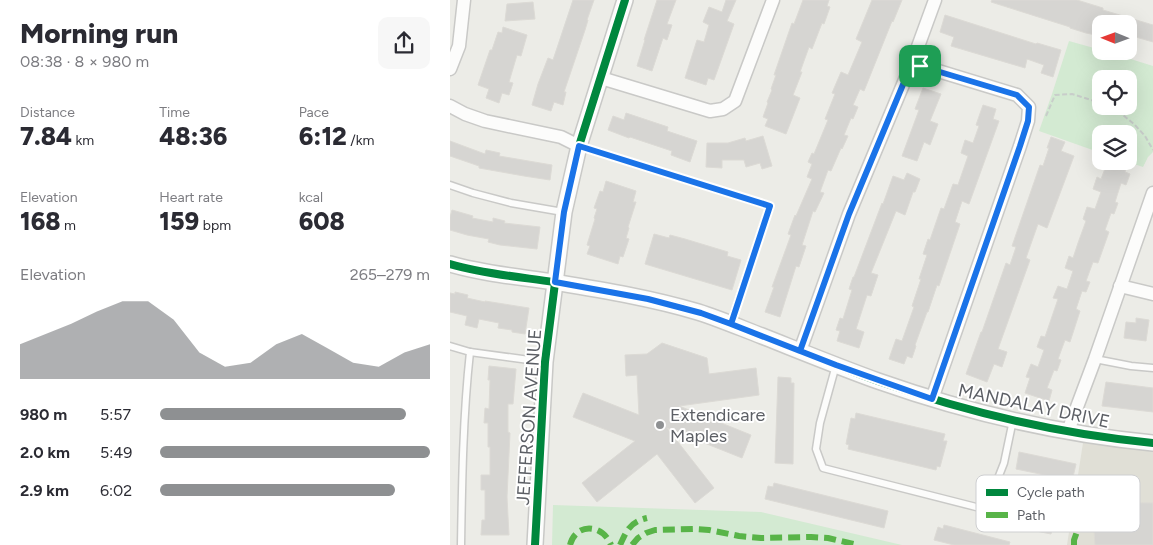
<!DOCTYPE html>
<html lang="en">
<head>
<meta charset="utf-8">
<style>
	body { margin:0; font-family:Figtree,sans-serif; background:#f7f7f7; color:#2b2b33; height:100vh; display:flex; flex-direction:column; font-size:19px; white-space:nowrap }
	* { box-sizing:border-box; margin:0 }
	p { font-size:16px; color:#7c7c81 }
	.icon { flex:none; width:28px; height:28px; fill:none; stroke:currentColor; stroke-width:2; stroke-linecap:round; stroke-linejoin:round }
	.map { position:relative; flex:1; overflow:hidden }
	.side { display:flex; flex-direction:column; background:#fff; width:450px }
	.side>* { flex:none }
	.needle { width:32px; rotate:271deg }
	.controls { position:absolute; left:642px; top:15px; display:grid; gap:10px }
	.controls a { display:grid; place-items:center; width:45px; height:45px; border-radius:10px; background:#fff; box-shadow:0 5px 20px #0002; font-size:25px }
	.pin { position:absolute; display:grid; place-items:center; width:42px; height:42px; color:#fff; margin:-21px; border-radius:10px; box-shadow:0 2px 8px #0006 }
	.round { display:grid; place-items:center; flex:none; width:52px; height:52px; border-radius:10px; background:#f7f7f7 }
	.headline { display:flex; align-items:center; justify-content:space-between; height:85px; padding:0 20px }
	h1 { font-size:28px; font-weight:800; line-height:38px }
	.figures { display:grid; grid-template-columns:repeat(3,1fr); gap:8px; height:85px; padding:5px 20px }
	.figures div { display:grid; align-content:center }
	.figures b { font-size:25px; font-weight:800 }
	.figures small { font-size:14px; font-weight:400 }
	.figures p { font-size:14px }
	.chart { height:140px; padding:10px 20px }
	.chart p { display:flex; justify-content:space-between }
	.chart svg { width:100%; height:90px; margin-top:5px; fill:#8e9092; opacity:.7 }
	ul { padding:0 20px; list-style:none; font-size:16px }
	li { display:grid; grid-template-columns:80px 60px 1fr; align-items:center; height:38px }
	li i { height:12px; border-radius:6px; background:#8e9092 }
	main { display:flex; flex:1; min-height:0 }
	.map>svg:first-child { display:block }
	.education { fill:#e0dfd6 }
	.green { fill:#d3ead2; fill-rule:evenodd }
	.building { fill:#d6d5d2; stroke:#dcdad5 }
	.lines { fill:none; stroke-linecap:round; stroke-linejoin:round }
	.service-casing { stroke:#c9c9c7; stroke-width:9 }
	.minor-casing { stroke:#c9c9c7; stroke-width:15 }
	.tertiary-casing { stroke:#c9c9c7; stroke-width:18 }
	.path { stroke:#c8cdca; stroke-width:2; stroke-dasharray:5 2.5; stroke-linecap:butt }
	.service { stroke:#fcfcfb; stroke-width:6 }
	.minor { stroke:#fcfcfb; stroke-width:12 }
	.tertiary { stroke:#fcfcfb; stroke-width:15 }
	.quiet { stroke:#58b448; stroke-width:6; stroke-dasharray:12 6; stroke-linecap:butt }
	.cycleway-casing { stroke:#fff; stroke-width:11 }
	.cycleway { stroke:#00873e; stroke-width:8 }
	.route-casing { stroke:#fff; stroke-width:10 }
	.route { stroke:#1a73e8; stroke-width:6 }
	.poi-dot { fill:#8e9092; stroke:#fff; stroke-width:2 }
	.labels { text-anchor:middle; stroke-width:4; stroke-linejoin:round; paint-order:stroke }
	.street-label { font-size:18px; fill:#5c5f65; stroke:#fff }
	.poi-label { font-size:18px; fill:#5c5f65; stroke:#fff; text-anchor:start }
	.key { fill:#fff; stroke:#cecfd1; stroke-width:1 }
	.key-label { font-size:14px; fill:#5c5f65 }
</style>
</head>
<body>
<main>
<section class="side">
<div class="headline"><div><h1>Morning run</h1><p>08:38 · 8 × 980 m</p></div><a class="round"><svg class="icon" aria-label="share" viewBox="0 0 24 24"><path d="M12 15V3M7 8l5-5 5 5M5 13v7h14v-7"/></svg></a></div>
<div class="figures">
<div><p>Distance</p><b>7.84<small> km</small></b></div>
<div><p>Time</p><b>48:36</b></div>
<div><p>Pace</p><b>6:12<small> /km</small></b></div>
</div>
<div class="figures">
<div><p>Elevation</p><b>168<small> m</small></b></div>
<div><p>Heart rate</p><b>159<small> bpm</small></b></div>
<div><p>kcal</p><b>608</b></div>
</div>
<div class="chart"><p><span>Elevation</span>265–279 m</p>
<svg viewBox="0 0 160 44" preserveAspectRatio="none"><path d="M0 44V27L10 22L20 17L30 11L40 6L50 6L60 15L70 31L80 38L90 36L100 27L110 22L120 29L130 36L140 38L150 31L160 27V44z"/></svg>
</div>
<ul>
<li><b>980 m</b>5:57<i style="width:91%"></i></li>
<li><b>2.0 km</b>5:49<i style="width:100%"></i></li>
<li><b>2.9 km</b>6:02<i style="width:87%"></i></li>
</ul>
</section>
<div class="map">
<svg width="703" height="545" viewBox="0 0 703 545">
	<rect width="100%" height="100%" fill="#ecece7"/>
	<!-- education -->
	<path class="education" d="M 633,443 L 703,451 L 703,545 L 617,545 Z"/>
	<!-- green -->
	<g class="green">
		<path d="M 619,41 L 651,50 L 651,51 L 655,51 L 703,66 L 703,152 L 698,157 L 693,167 L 675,161 L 679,161 L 679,134 L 651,134 L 651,153 L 589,131 L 602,94 ZM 651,79 L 679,79 L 679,106 L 651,106 Z"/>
		<path d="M 103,505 L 311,512 L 452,545 L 102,545 Z"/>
	</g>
	<!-- building -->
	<g class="building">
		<path d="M 123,0 L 144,0 L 137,20 L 138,20 L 135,30 L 114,92 L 116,92 L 113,105 L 104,102 L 101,111 L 82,105 L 88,84 L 98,58 L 103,60 Z"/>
		<path d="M 207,0 L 226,0 L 217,24 L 222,25 L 217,40 L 213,38 L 202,71 L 187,66 L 195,40 L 194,40 Z"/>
		<path d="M 276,0 L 286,0 L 277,21 L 284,24 L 264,80 L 258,78 L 256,85 L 235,78 L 247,40 L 254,42 L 259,25 L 253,22 L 259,7 L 272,12 Z"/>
		<path d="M 353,0 L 379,0 L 377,6 L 380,7 L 374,24 L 372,23 L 362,49 L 359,47 L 350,72 L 352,72 L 343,95 L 350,98 L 336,134 L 315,126 L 318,119 L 313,117 L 318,103 L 317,102 L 322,90 L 321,89 L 326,75 L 324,75 L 342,23 L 344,24 Z"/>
		<path d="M 422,0 L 452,0 L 443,22 L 442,21 L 414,91 L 410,89 L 403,105 L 408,107 L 403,119 L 401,118 L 394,135 L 398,136 L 392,149 L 391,148 L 381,171 L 378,170 L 370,192 L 374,193 L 365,212 L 363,211 L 352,245 L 356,246 L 349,267 L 346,266 L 330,317 L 315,312 L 324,287 L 322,287 L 341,235 L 338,234 L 345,215 L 346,216 L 362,179 L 357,177 L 362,164 L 358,162 L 362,153 L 364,154 L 378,120 L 375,119 L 385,94 L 382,93 L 391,72 L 398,75 L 412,42 L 406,39 Z"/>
		<path d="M 542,0 L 627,0 L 653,8 L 653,10 L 703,25 L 703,42 L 679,35 L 679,24 L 651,24 L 651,36 L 636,33 L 620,28 L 620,27 L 541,2 Z"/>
		<path d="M 83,2 L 85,19 L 55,21 L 57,4 Z"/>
		<path d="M 495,15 L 586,44 L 587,43 L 611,50 L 603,77 L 591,73 L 594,65 L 577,59 L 575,68 L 501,46 L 504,37 L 490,32 Z"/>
		<path d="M 53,27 L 77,35 L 71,56 L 67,55 L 59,82 L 63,83 L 59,95 L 52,93 L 49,103 L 36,98 L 39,89 L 28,85 L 40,50 L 42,50 L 48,32 L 52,33 Z"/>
		<path d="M 473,88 L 491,94 L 480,121 L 488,124 L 480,145 L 474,142 L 467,161 L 452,156 L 469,110 L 465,109 Z"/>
		<path d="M 533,105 L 546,109 L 543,119 L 549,121 L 519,204 L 512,201 L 505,222 L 510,224 L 489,286 L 487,285 L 478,312 L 477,312 L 465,345 L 466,346 L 462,358 L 457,356 L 454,364 L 439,359 L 446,339 L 452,341 L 464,307 L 462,306 L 471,279 L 469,279 L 477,255 L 473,254 L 478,239 L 480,240 L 491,208 L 494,209 L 503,184 L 508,185 L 518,156 L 511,153 L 515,140 L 523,143 L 529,126 L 526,125 Z"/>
		<path d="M 176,113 L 218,127 L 217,131 L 247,141 L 240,162 L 221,155 L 222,151 L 180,137 L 179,138 L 158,130 L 163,116 L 174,120 Z"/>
		<path d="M 313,136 L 322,166 L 312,169 L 310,163 L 296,167 L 294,160 L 272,160 L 272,168 L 256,167 L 257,143 L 278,143 L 295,138 L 296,141 Z"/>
		<path d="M 601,137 L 615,142 L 611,151 L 624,156 L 597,228 L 588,224 L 576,258 L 580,260 L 548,349 L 557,352 L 552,367 L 544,364 L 537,382 L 516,374 L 531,332 L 532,332 L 556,263 L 560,265 L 566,247 L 562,246 L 590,165 L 593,166 L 599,148 L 597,148 Z"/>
		<path d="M 0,141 L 35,154 L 36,150 L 50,153 L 49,156 L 102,165 L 100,180 L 74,176 L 29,168 L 29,166 L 0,156 Z"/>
		<path d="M 658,161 L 676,167 L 675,172 L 680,174 L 676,185 L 671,183 L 665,202 L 668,203 L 664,214 L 661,213 L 655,230 L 659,232 L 648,263 L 643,262 L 636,281 L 640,282 L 636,292 L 632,291 L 626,309 L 630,311 L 620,342 L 615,340 L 608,359 L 611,360 L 607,371 L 604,370 L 597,388 L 602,390 L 599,401 L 575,393 L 580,378 L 576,377 L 581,364 L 588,367 L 594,350 L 587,347 L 591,336 L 595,337 L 608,299 L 603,298 L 608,286 L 617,289 L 623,271 L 615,268 L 619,256 L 623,258 L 628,243 L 636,221 L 633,219 L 637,207 L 645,209 L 651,192 L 643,189 L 647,177 L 651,179 Z"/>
		<path d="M 457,173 L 470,179 L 465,192 L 463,192 L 455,215 L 446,211 L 421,273 L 428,275 L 421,296 L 417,295 L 406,329 L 414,332 L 409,348 L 387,341 L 390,331 L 386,330 L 390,318 L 393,319 L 402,290 L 399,289 L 403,277 L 404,277 L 432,203 L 433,204 L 443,176 L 454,180 Z"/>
		<path d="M 156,181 L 186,191 L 183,202 L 186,202 L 178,227 L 179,228 L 176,238 L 179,239 L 173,257 L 170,256 L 168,264 L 137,254 L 140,246 L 137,245 L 145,219 L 144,218 L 147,209 L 144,208 L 150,191 L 153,192 Z"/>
		<path d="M 2,210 L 23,216 L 22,218 L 43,222 L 43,218 L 55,221 L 54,223 L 90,227 L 87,249 L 50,245 L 38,242 L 39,239 L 17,235 L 0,230 L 0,217 Z"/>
		<path d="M 204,234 L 219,238 L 220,235 L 235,239 L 278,252 L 277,256 L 291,260 L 282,290 L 195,264 Z"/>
		<path d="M 5,292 L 18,295 L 17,298 L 35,302 L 35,301 L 79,308 L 75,334 L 62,332 L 62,330 L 48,328 L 49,323 L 29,319 L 27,328 L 15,325 L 17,316 L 0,312 L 0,293 L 5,294 Z"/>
		<path d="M 686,318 L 699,320 L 696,341 L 674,338 L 676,322 L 686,323 Z"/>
		<path d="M 212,343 L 257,358 L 259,374 L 306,368 L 309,395 L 229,406 L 301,435 L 292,458 L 217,428 L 264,488 L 245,503 L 207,454 L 147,502 L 132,483 L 185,441 L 123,417 L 133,393 L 189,415 L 187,375 L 176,376 L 175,355 L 197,354 Z"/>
		<path d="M 39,366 L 66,369 L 63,404 L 58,404 L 58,432 L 60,433 L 57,497 L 59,535 L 31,535 L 32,520 L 35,520 L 35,490 L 31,490 L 31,475 L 40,475 L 40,447 L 38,447 L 38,423 L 34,423 L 35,408 L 39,409 L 40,380 L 38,380 Z"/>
		<path d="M 328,377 L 341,378 L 341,383 L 344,383 L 343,464 L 325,463 Z"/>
		<path d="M 656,382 L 703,388 L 703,412 L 652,406 Z"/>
		<path d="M 406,413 L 495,434 L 493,441 L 497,441 L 490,467 L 487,466 L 486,470 L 398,449 L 399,445 L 396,444 L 401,418 L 405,419 Z"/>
		<path d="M 569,452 L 626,464 L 623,477 L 614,475 L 614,479 L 566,469 Z"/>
		<path d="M 324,483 L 438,511 L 434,528 L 315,499 L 318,486 L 323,487 Z"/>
		<path d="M 592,491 L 611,496 L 601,534 L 586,531 L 589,522 L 585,521 Z"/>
		<path d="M 642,502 L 703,503 L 703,545 L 645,545 Z"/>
		<path d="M 494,525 L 560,542 L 559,545 L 504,545 L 484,540 L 488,527 L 493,529 Z"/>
	</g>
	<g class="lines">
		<defs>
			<g id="service">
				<path d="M 129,146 L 320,206 L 281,323"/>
				<path d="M 0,185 L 23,193 L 61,203 L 113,212"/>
				<path d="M 0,346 L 20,352 L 94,362"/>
				<path d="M 645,359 L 681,366 L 703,368"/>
				<path d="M 386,365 L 370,423 L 366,449 L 373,468 L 530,508 L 543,491 L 554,463 L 563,420"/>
				<path d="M 11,545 C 12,481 13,416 20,352"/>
			</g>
			<g id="minor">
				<path d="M 462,63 L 567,95 L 579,107 L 578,121 L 570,146 L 482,399"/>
				<path d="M 0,69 L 9,46 L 14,0"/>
				<path d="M 151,78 L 260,111 L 273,109 L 285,101 L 323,0"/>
				<path d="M 0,106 L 15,114 L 35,121 L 111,137 L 129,146"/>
				<path d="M 670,286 L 703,294"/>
				<path d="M 350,351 L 399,214 L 462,63 L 485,0"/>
				<path d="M 618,431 L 645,359 L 703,193"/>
			</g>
			<g id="tertiary">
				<path d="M 0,264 C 34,274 70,277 104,282 C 152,290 201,298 248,312 C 270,319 291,328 312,336 C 350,351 389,367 428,381 C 516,412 609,434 703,443"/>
				<path d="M 85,545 L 95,362 L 114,212 L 129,146 L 175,0"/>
			</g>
		</defs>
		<!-- service casing -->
		<use href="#service" class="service-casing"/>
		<!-- minor casing -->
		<use href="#minor" class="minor-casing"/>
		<!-- tertiary casing -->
		<use href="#tertiary" class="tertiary-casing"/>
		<!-- path -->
		<g class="path">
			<path d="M 662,106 L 684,124 L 695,136 L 703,150"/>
			<path d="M 596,116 L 605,95 L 622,94 L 651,103"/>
		</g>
		<!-- service -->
		<use href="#service" class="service"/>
		<!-- minor -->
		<use href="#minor" class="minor"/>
		<!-- tertiary -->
		<use href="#tertiary" class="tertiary"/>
		<!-- quiet -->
		<g class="quiet">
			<path d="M 120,545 C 126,522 153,524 161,545"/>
			<path d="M 170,545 C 177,530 180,522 197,518"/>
			<path d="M 182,545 L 188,538 L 196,533 L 205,530 L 243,529 L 259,530 L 289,536 L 311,538 L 361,537 L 378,538 L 408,545"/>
			<path d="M 624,545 L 624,540 L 640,495"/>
		</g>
		<defs>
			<g id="cycleway">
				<path d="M 0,264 C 34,274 70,277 104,282 C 152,290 201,298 248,312 C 270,319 291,328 312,336 C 350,351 389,367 428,381 C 516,412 609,434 703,443"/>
				<path d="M 85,545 L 95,362 L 114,212 L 129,146 L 175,0"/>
			</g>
		</defs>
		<!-- cycleway casing -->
		<use href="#cycleway" class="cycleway-casing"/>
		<!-- cycleway -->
		<use href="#cycleway" class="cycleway"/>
	</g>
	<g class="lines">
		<defs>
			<path id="route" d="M 470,66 L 462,63 L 399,214 L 350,351 L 281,324 L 320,206 L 129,146 L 114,212 L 105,282 L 198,299 L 251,313 L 281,324 L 386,365 L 482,399 L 570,146 L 578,121 L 579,107 L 567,95 L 470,66"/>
		</defs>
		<!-- route casing -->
		<use href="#route" class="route-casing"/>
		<!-- route -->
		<use href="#route" class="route"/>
	</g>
	<!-- markers -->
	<circle class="poi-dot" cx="210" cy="425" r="5"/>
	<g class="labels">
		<!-- street labels -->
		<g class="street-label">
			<text transform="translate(584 406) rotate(12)" y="6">MANDALAY DRIVE</text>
			<text transform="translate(79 417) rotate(-86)" y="6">JEFFERSON AVENUE</text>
		</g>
		<!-- poi labels -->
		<g class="poi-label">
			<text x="220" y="421">Extendicare<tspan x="220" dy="21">Maples</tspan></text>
		</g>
	</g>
	<!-- legend -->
	<rect x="526" y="475" width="164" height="57" rx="8" class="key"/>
	<rect x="536" y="489" width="22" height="7" fill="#00873e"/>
	<rect x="536" y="512" width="22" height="6" fill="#58b448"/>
	<g class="key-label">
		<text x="567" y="497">Cycle path</text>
		<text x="567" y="520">Path</text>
	</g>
</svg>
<div class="controls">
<a><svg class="needle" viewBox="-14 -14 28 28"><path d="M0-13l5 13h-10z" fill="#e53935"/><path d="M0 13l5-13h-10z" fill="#7c7c81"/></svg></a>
<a><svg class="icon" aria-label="locate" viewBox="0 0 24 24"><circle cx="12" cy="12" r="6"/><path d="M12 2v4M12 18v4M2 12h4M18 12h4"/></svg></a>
<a><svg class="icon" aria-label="layers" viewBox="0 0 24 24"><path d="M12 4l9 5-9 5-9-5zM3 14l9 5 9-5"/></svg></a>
</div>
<div class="pin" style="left:470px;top:66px;background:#1e9e55"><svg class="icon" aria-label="arrive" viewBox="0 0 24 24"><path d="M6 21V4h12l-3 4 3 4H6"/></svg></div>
</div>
</main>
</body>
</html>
